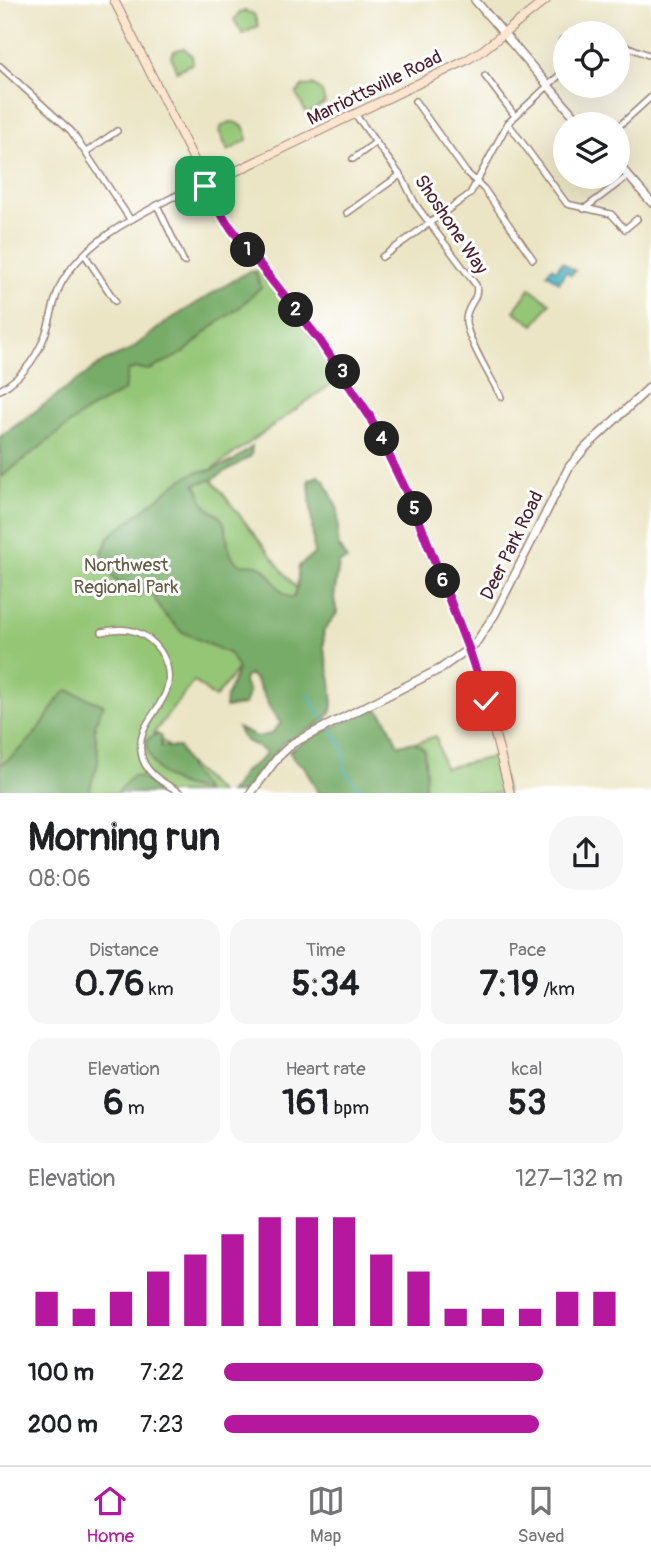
<!DOCTYPE html>
<html lang="en">
<head>
<meta charset="utf-8">
<style>
	body { margin:0; font-family:Pangolin,sans-serif; background:#f6f6f6; color:#202124; height:100vh; display:flex; flex-direction:column; font-size:26px; white-space:nowrap }
	* { box-sizing:border-box; margin:0 }
	p { font-size:23px; color:#757577 }
	.icon { flex:none; width:38px; height:38px; fill:none; stroke:currentColor; stroke-width:2; stroke-linecap:round; stroke-linejoin:round }
	.map { position:relative; height:793px; overflow:hidden }
	.details { display:flex; flex-direction:column; background:#fff; flex:1 }
	.details>* { flex:none }
	.buttons { position:absolute; left:553px; top:21px; display:grid; gap:14px }
	.buttons a { display:grid; place-items:center; width:77px; height:77px; border-radius:50%; background:#fff; box-shadow:0 7px 28px #0002; font-size:35px }
	.pin { position:absolute; display:grid; place-items:center; width:60px; height:60px; color:#fff; margin:-30px; border-radius:14px; box-shadow:0 4px 10px #0006 }
	.km { position:absolute; width:35px; height:35px; margin:-18px; border-radius:50%; background:#222; color:#fff; font-size:19px; line-height:35px; text-align:center }
	.round { display:grid; place-items:center; flex:none; width:74px; height:74px; border-radius:28px; background:#f6f6f6 }
	.head { display:flex; align-items:center; justify-content:space-between; height:119px; padding:0 28px }
	h1 { font-size:38px; font-weight:700; line-height:52px }
	.metrics { display:grid; grid-template-columns:repeat(3,1fr); gap:10px; height:119px; padding:7px 28px }
	.metrics div { display:grid; align-content:center; border-radius:18px; background:#f6f6f6; text-align:center }
	.metrics b { font-size:35px; font-weight:700 }
	.metrics small { font-size:19px; font-weight:400 }
	.metrics p { font-size:19px }
	.chart { height:196px; padding:14px 28px }
	.chart p { display:flex; justify-content:space-between }
	.chart svg { width:100%; height:126px; margin-top:7px; stroke:#b5179e; stroke-width:6 }
	ul { padding:0 28px; list-style:none; font-size:23px }
	li { display:grid; grid-template-columns:112px 84px 1fr; align-items:center; height:52px }
	li i { height:18px; border-radius:9px; background:#b5179e }
	.menu { display:flex; justify-content:space-around; align-items:center; height:98px; border-top:2px solid #e0e0e0; background:#fff; font-size:19px; color:#757577 }
	.menu a { display:grid; justify-items:center; gap:4px }
	.menu .selected { color:#b5179e }
	.map>svg:first-child { display:block }
	.green { fill:#94c676; stroke:#6f7250; stroke-width:2 }
	.forest { fill:#77ab67; stroke:#606549; stroke-width:2 }
	.water { fill:#44b2bf; stroke:#476875; stroke-width:2 }
	.lines { fill:none; stroke-linecap:round; stroke-linejoin:round }
	.stream { stroke:#44b2bf; stroke-width:2 }
	.minor-casing { stroke:#9a8278; stroke-width:8 }
	.tertiary-casing { stroke:#9a8278; stroke-width:10 }
	.secondary-casing { stroke:#9a8278; stroke-width:10 }
	.minor { stroke:#fff; stroke-width:5 }
	.tertiary { stroke:#fff; stroke-width:7 }
	.secondary { stroke:#fce5cf; stroke-width:8 }
	.route-casing { stroke:#fff; stroke-width:14 }
	.route { stroke:#b5179e; stroke-width:9 }
	.labels { text-anchor:middle; stroke-width:6; stroke-linejoin:round; paint-order:stroke }
	.street-label { font-size:19px; fill:#4a1f2b; stroke:#fff }
	.park-label { font-size:19px; fill:#645945; stroke:#fff }
</style>
</head>
<body>
<div class="map">
<svg width="651" height="793" viewBox="0 0 651 793">
	<rect width="100%" height="100%" fill="#fff"/>
	<filter id="ink" filterUnits="userSpaceOnUse"><feTurbulence type="fractalNoise" baseFrequency=".0143" numOctaves="2"/><feDisplacementMap in="SourceGraphic" scale="14" xChannelSelector="R" yChannelSelector="G"/><feConvolveMatrix kernelMatrix="1 2 1 2 8 2 1 2 1" color-interpolation-filters="sRGB"/></filter>
	<filter id="wash" filterUnits="userSpaceOnUse"><feTurbulence type="fractalNoise" baseFrequency=".00686" numOctaves="4" result="noise"/><feDisplacementMap in="SourceGraphic" scale="28" xChannelSelector="R" yChannelSelector="G"/><feGaussianBlur stdDeviation="1.57" result="paint"/><feColorMatrix in="noise" values="0 0 0 0 0 0 0 0 0 0 0 0 0 0 0 0 0 1.4 0 .05"/><feComposite in="paint" operator="in"/></filter>
	<g filter="url(#wash)">
		<rect width="100%" height="100%" fill="#ebe5c5"/>
		<!-- green -->
		<g class="green">
			<path d="M 245,11 L 254,14 L 258,26 L 243,34 L 234,20 L 239,13 Z"/>
			<path d="M 184,48 L 192,56 L 193,63 L 177,71 L 171,56 L 174,51 Z"/>
			<path d="M 313,85 L 322,92 L 325,103 L 307,114 L 296,94 L 303,86 Z"/>
			<path d="M 230,122 C 242,122 247,128 247,140 L 228,151 L 219,131 L 222,126 Z"/>
			<path d="M 259,269 L 341,377 L 207,473 L 323,623 L 327,723 L 315,729 L 242,663 L 215,698 L 194,681 L 154,733 L 220,793 L 0,793 L 0,437 Z"/>
			<path d="M 530,288 L 550,303 L 534,325 L 514,311 Z"/>
			<path d="M 436,736 L 444,768 L 497,756 L 507,793 L 360,793 L 404,747 Z"/>
		</g>
		<!-- forest -->
		<g class="forest">
			<path d="M 249,271 L 255,272 L 261,287 L 239,308 L 212,327 L 185,352 L 150,370 L 135,368 L 128,371 L 124,391 L 88,410 L 0,478 L 0,437 L 103,362 L 129,351 L 166,322 Z"/>
			<path d="M 252,447 L 251,456 L 211,480 L 195,484 C 201,491 200,500 207,507 C 212,512 220,515 223,521 C 230,534 224,551 237,562 C 244,568 254,561 262,567 C 274,576 275,590 291,598 L 294,597 C 299,587 297,577 299,566 L 314,554 L 309,480 L 318,476 L 325,481 L 338,510 L 338,545 L 347,560 L 339,563 L 334,598 L 337,613 L 323,632 L 324,649 L 331,681 L 333,705 L 331,713 L 311,729 L 283,743 L 242,793 L 229,793 C 237,787 238,780 243,773 C 251,764 261,764 266,753 C 255,743 242,744 238,728 L 257,737 L 271,734 L 281,723 C 265,707 264,688 251,675 L 245,677 L 244,683 L 249,693 L 244,705 L 225,708 L 226,698 L 238,669 L 230,654 L 182,632 L 162,612 L 153,595 L 143,592 L 139,597 C 121,589 105,573 102,553 L 109,537 L 178,482 L 196,472 L 212,470 L 233,461 Z"/>
			<path d="M 68,690 L 104,705 C 87,733 99,731 98,760 C 98,773 90,777 90,793 L 0,793 L 0,765 C 17,754 29,742 41,726 C 51,713 54,699 68,690 Z"/>
			<path d="M 375,707 C 387,716 392,732 398,745 L 414,742 L 424,749 L 426,772 L 424,793 L 318,793 L 304,766 L 295,761 L 289,751 L 312,737 Z"/>
			<path d="M 157,734 L 161,736 L 161,747 L 179,747 L 191,772 L 205,791 C 175,788 149,772 146,740 Z"/>
			<path d="M 132,776 L 140,777 L 164,793 L 117,793 Z"/>
		</g>
		<!-- water -->
		<path class="water" d="M 562,262 L 575,271 L 571,275 L 566,271 L 559,282 L 547,273 L 552,267 L 556,270 Z"/>
		<g class="lines">
			<!-- stream -->
			<g class="stream">
				<path d="M 308,693 L 317,712 L 326,720"/>
				<path d="M 332,730 L 343,748 L 345,771 L 362,793"/>
			</g>
		</g>
	</g>
	<g filter="url(#ink)">
		<g class="lines">
			<defs>
				<g id="minor">
					<path d="M 562,40 L 565,44"/>
					<path d="M 618,43 L 651,56"/>
					<path d="M 0,66 L 71,131 L 130,219"/>
					<path d="M 485,76 L 515,116"/>
					<path d="M 415,101 L 466,172 L 484,189 L 533,259"/>
					<path d="M 355,114 L 403,179 L 416,205 L 476,285 C 480,300 465,306 466,321 C 466,337 493,381 501,397"/>
					<path d="M 508,123 L 567,204 L 611,214 L 625,229 L 637,219"/>
					<path d="M 618,127 L 651,97"/>
					<path d="M 86,152 L 117,131"/>
					<path d="M 353,159 L 376,142"/>
					<path d="M 174,197 L 182,197 L 203,187"/>
					<path d="M 157,205 L 184,262"/>
					<path d="M 584,209 L 628,176"/>
					<path d="M 347,213 L 400,175"/>
					<path d="M 85,255 L 115,301"/>
					<path d="M 382,257 L 470,194 L 508,123 L 565,70"/>
					<path d="M 0,390 C 26,375 41,352 49,323 C 53,309 55,295 62,282 C 86,241 131,219 171,198 C 183,192 192,186 205,186"/>
					<path d="M 102,632 C 119,627 135,628 149,639 C 158,646 164,655 167,666 C 177,704 136,717 141,752 C 144,774 164,783 181,793"/>
				</g>
				<g id="tertiary">
					<path d="M 475,0 L 581,124"/>
					<path d="M 618,164 L 651,202"/>
					<path d="M 251,793 L 278,757 L 293,743 L 440,669 L 475,644 L 495,614 L 569,467 L 586,447 L 651,386"/>
				</g>
				<g id="secondary">
					<path d="M 114,0 L 220,212 L 344,375 L 365,408 L 396,467 L 469,650 L 489,711 L 510,793"/>
					<path d="M 205,186 L 465,61 L 483,50 L 546,0"/>
				</g>
			</defs>
			<!-- minor casing -->
			<use href="#minor" class="minor-casing"/>
			<!-- tertiary casing -->
			<use href="#tertiary" class="tertiary-casing"/>
			<!-- secondary casing -->
			<use href="#secondary" class="secondary-casing"/>
			<!-- minor -->
			<use href="#minor" class="minor"/>
			<!-- tertiary -->
			<use href="#tertiary" class="tertiary"/>
			<!-- secondary -->
			<use href="#secondary" class="secondary"/>
		</g>
	</g>
	<g class="lines" filter="url(#ink)">
		<defs>
			<path id="route" d="M 205,186 L 227,223 L 320,341 L 369,415 L 412,503 L 469,650 L 486,701"/>
		</defs>
		<!-- route casing -->
		<use href="#route" class="route-casing"/>
		<!-- route -->
		<use href="#route" class="route"/>
	</g>
	<g class="labels">
		<!-- street labels -->
		<g class="street-label">
			<text transform="translate(374 87) rotate(-26)" y="7">Marriottsville Road</text>
			<text transform="translate(452 224) rotate(56)" y="7">Shoshone Way</text>
			<text transform="translate(511 545) rotate(-64)" y="7">Deer Park Road</text>
		</g>
		<!-- park labels -->
		<g class="park-label">
			<text x="126" y="571">Northwest<tspan x="126" dy="22">Regional Park</tspan></text>
		</g>
	</g>
</svg>
<div class="buttons">
<a><svg class="icon" aria-label="locate" viewBox="0 0 24 24"><circle cx="12" cy="12" r="6"/><path d="M12 2v4M12 18v4M2 12h4M18 12h4"/></svg></a>
<a><svg class="icon" aria-label="layers" viewBox="0 0 24 24"><path d="M12 4l9 5-9 5-9-5zM3 14l9 5 9-5"/></svg></a>
</div>
<div class="pin" style="left:205px;top:186px;background:#1e9e55"><svg class="icon" aria-label="arrive" viewBox="0 0 24 24"><path d="M6 21V4h12l-3 4 3 4H6"/></svg></div>
<div class="pin" style="left:486px;top:701px;background:#d93025"><svg class="icon" aria-label="check" viewBox="0 0 24 24"><path d="M5 12l5 5 9-10"/></svg></div>
<b class="km" style="left:248px;top:250px">1</b>
<b class="km" style="left:296px;top:310px">2</b>
<b class="km" style="left:343px;top:372px">3</b>
<b class="km" style="left:382px;top:439px">4</b>
<b class="km" style="left:415px;top:509px">5</b>
<b class="km" style="left:443px;top:581px">6</b>
</div>
<section class="details">
<div class="head"><div><h1>Morning run</h1><p>08:06</p></div><a class="round"><svg class="icon" aria-label="share" viewBox="0 0 24 24"><path d="M12 15V3M7 8l5-5 5 5M5 13v7h14v-7"/></svg></a></div>
<div class="metrics">
<div><p>Distance</p><b>0.76<small> km</small></b></div>
<div><p>Time</p><b>5:34</b></div>
<div><p>Pace</p><b>7:19<small> /km</small></b></div>
</div>
<div class="metrics">
<div><p>Elevation</p><b>6<small> m</small></b></div>
<div><p>Heart rate</p><b>161<small> bpm</small></b></div>
<div><p>kcal</p><b>53</b></div>
</div>
<div class="chart"><p><span>Elevation</span>127–132 m</p>
<svg viewBox="0 0 160 44" preserveAspectRatio="none"><path d="M5 44V32M15 44V38M25 44V32M35 44V25M45 44V19M55 44V12M65 44V6M75 44V6M85 44V6M95 44V19M105 44V25M115 44V38M125 44V38M135 44V38M145 44V32M155 44V32"/></svg>
</div>
<ul>
<li><b>100 m</b>7:22<i style="width:80%"></i></li>
<li><b>200 m</b>7:23<i style="width:79%"></i></li>
</ul>
</section>
<nav class="menu">
<a class="selected"><svg class="icon" aria-label="home" viewBox="0 0 24 24"><path d="M3 11l9-7 9 7M6 9v11h12V9"/></svg>Home</a>
<a><svg class="icon" aria-label="map" viewBox="0 0 24 24"><path d="M3 6l6-2 6 2 6-2v14l-6 2-6-2-6 2zM9 4v14M15 6v14"/></svg>Map</a>
<a><svg class="icon" aria-label="saved" viewBox="0 0 24 24"><path d="M7 4h10v16l-5-4-5 4z"/></svg>Saved</a>
</nav>
</body>
</html>
